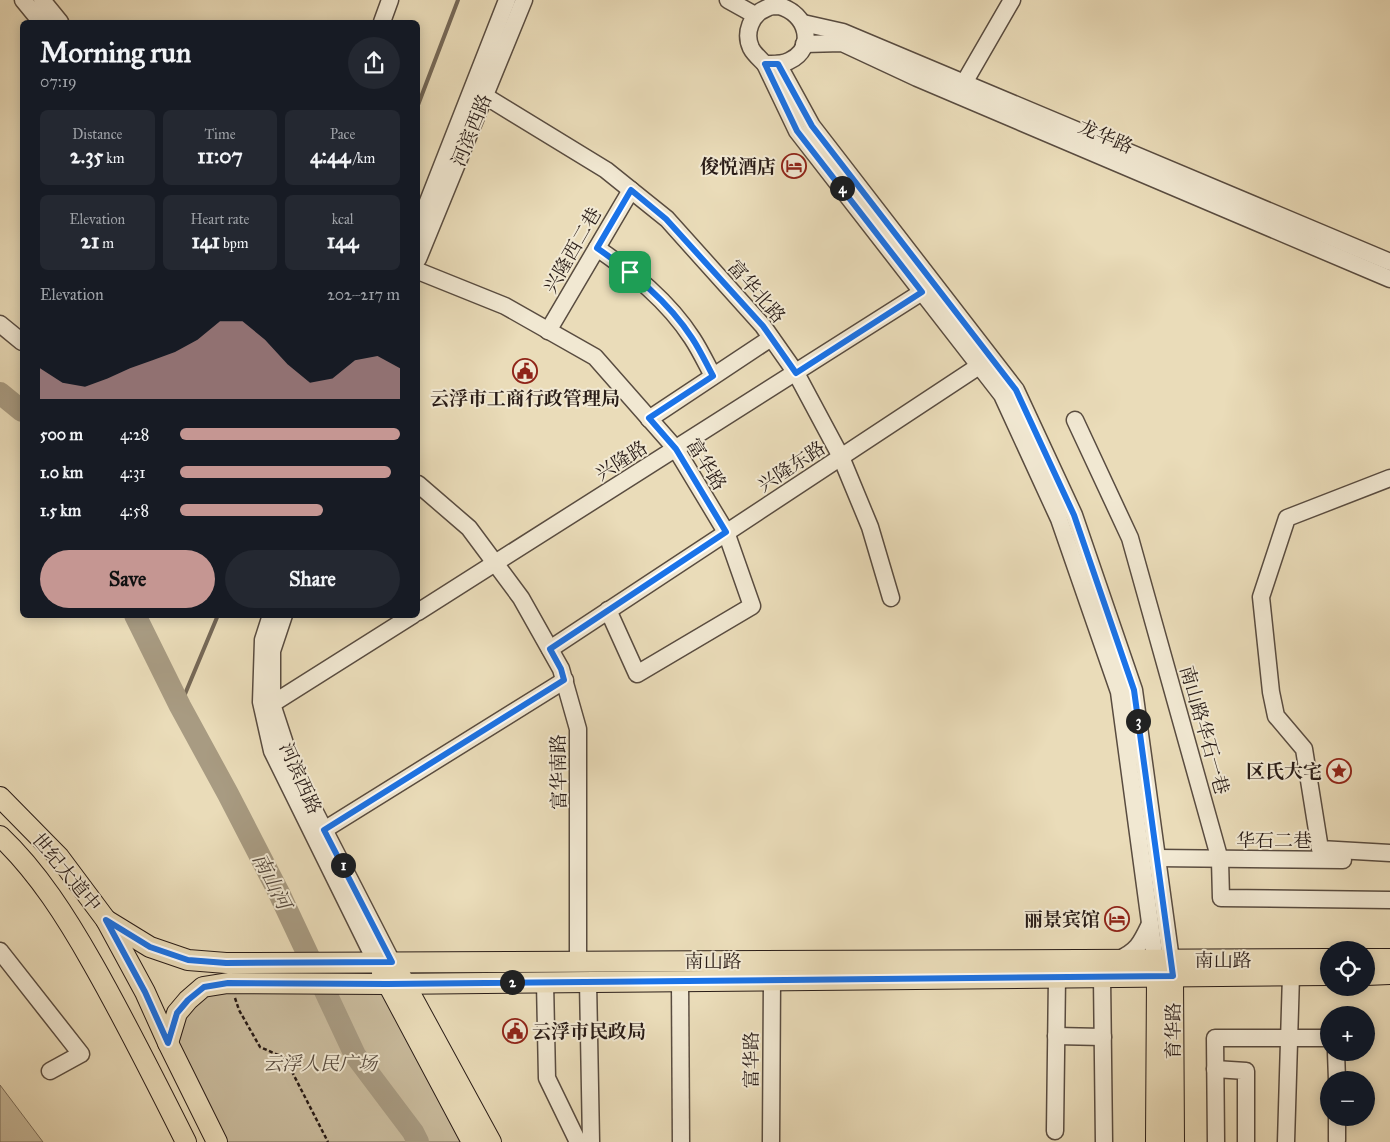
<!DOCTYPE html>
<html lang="en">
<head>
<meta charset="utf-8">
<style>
	body { margin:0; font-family:"IM FELL Great Primer","Noto Serif SC",serif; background:#242831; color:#f1f3f6; height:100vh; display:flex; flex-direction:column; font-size:19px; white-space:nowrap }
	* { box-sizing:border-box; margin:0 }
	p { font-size:16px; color:#9ea1a6 }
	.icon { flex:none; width:28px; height:28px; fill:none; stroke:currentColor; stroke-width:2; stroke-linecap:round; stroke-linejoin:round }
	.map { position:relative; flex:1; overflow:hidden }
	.side { position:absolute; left:20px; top:20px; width:400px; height:598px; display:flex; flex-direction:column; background:#171b24; border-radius:8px; box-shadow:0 2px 12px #0003 }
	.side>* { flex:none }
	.controls { position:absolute; left:1320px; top:941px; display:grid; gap:10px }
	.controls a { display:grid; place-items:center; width:55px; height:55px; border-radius:50%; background:#171b24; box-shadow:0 2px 12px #0003; font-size:25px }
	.pin { position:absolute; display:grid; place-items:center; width:42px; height:42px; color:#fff; margin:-21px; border-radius:10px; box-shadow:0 2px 8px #0006 }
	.km { position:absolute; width:25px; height:25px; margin:-12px; border-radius:50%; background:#222; color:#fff; font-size:14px; line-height:25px; text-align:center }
	.round { display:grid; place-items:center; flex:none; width:52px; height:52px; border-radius:26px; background:#242831 }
	.head { display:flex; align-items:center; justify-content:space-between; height:85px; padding:0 20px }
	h1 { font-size:28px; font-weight:800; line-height:38px }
	.metrics { display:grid; grid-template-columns:repeat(3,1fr); gap:8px; height:85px; padding:5px 20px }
	.metrics div { display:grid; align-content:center; border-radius:8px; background:#242831; text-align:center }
	.metrics b { font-size:21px; font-weight:800 }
	.metrics small { font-size:14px; font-weight:400 }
	.metrics p { font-size:14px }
	.chart { height:140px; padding:10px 20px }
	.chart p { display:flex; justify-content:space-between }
	.chart svg { width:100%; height:90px; margin-top:5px; fill:#c59692; opacity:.7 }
	.button { display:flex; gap:10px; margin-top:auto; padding:10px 20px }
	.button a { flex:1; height:58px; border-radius:30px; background:#c59692; color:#111; font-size:20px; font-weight:800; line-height:58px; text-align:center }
	.button a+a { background:#242831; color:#f1f3f6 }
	ul { padding:0 20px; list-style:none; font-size:16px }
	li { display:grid; grid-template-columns:80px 60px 1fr; align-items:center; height:38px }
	li i { height:12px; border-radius:6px; background:#c59692 }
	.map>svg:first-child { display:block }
	.green { fill:#c9bb9d; stroke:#796c5a }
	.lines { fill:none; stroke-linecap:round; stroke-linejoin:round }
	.stream { stroke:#756857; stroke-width:4 }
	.river { stroke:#a89b82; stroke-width:22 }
	.minor-casing { stroke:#594c40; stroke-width:19 }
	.major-casing { stroke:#291c17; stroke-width:22 }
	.path { stroke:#291c17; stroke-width:2.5; stroke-dasharray:4 2.5; stroke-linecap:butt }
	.minor { stroke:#f1e8d2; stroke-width:16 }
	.major { stroke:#eadcb9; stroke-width:20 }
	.route-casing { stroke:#fff; stroke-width:10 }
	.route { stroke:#1a73e8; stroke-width:6 }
	.labels { text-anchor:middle; stroke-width:4; stroke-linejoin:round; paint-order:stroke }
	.street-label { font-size:19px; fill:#291c17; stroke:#f1e8d2 }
	.poi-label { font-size:19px; font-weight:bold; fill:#291c17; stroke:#f1e8d2; text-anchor:end }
	.park-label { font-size:19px; font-style:italic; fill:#594c3f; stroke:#f1e8d2 }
	.water-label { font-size:20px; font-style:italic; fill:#55483c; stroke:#f1e8d2 }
</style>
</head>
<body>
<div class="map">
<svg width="1390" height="1142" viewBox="0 0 1390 1142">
	<rect width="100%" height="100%" fill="#eadcb9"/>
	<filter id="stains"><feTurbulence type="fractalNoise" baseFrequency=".004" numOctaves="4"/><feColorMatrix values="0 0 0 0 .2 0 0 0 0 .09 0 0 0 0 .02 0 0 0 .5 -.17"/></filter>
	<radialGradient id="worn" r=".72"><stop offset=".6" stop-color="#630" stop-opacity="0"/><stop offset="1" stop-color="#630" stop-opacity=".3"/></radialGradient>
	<!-- green -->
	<g class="green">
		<path d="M 387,984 L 472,1142 L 217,1142 L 168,1043 L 203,987 Z"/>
		<path d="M 0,1085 L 43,1142 L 0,1142 Z"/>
	</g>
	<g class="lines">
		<!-- stream -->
		<g class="stream">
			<path d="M 418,105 L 458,0"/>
			<path d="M 180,706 L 218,615"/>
		</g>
		<!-- river -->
		<g class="river">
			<path d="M 0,393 L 22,411"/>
			<path d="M 135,615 L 180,706 L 228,794 L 279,893 L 355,1055 L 413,1132 L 418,1142"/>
		</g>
		<defs>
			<g id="minor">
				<path d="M 23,0 L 41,22"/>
				<path d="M 42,0 L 60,22"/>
				<path d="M 728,0 L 755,15"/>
				<path d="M 779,6 C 807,13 817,48 789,61 C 781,65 773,64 765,64 C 760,59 754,54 751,48 C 744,33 751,14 767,8 C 770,6 775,6 779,6 Z"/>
				<path d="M 382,22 L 390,0"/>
				<path d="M 803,23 L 843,32 L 1390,262"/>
				<path d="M 804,44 L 842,43 L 917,78 L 1390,279"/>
				<path d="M 765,64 L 797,131 L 1002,395 L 1059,519 L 1119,692 L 1155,960"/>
				<path d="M 778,64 L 812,126 L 1016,390 L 1074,515 L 1134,690 L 1171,960"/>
				<path d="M 964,83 L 1012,0"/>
				<path d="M 485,96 L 606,170 L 667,219 L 763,326 L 796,373 L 841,457 L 870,527 L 891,598"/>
				<path d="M 418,227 L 507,0"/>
				<path d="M 597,248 C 633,273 668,301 692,338 C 700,350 706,363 713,376"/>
				<path d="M 418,259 L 524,0"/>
				<path d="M 418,271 L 505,306 L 595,357 L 676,449 L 726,532 L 752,606 L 637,674 L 608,610"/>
				<path d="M 0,324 L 22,342"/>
				<path d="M 548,331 L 631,190"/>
				<path d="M 649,419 L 771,338"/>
				<path d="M 1075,420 L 1130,538 L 1220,860 L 1221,898 L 1390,900"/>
				<path d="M 1390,478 L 1287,518 L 1261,597 L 1271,692 L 1276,716 L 1304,749 L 1320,849 L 1390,853"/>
				<path d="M 418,484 L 469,528 L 521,598 L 561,669 L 578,729 L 578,962"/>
				<path d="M 418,612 L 922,292"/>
				<path d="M 271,615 L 263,640 L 261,702 L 272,751 L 376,962"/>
				<path d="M 284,615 L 272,651 L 272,704 L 294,771 L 392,962"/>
				<path d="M 550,649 L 979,366"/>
				<path d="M 272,704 L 413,615"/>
				<path d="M 324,830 L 565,680"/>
				<path d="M 1157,858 L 1343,860"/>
				<path d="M 0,951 L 81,1054 L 50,1071"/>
				<path d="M 1117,960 C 1137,952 1141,943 1150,924"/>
				<path d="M 1102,977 L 1104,1142"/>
				<path d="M 680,980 L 681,1142"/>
				<path d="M 588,981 L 591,1142"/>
				<path d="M 545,982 L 547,1078 L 578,1142"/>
				<path d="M 1056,1036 L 1103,1037"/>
				<path d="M 1336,1052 L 1337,1080"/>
				<path d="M 1215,1069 L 1246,1071 L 1246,1142"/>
				<path d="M 1337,1118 L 1337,1140"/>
				<path d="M 1055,1131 L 1057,977"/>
				<path d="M 771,1142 L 772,979"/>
				<path d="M 1216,1142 L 1215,1038 L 1329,1038"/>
				<path d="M 1286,1142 L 1291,975"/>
			</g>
			<g id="major">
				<path d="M 0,797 L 59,857 L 106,920 L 145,992 L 168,1043 L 217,1142"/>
				<path d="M 0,836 C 38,872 67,918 93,964 C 126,1022 156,1082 186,1142"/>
				<path d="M 106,920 L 150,947 L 188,960 L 226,963 L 1329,959"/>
				<path d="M 1366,959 L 1390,959"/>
				<path d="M 1172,964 L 1173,976 L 1174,1142"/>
				<path d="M 1155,965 L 1157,976 L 1156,1142"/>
				<path d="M 382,973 L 472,1142"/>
				<path d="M 400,975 L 491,1142"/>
				<path d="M 1366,975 L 1390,974"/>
				<path d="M 168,1043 L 177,1013 L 188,1000 L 203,987 L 228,983 L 387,984 L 1329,975"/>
			</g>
		</defs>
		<!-- minor casing -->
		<use href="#minor" class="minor-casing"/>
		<!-- major casing -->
		<use href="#major" class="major-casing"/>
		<!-- path -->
		<path class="path" d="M 235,998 L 239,1010 L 260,1047 L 285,1058 L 328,1142"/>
		<!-- minor -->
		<use href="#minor" class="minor"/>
		<!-- major -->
		<use href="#major" class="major"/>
	</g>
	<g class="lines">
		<defs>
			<path id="route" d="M 765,64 L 778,64 L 812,126 L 1016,390 L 1074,515 L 1134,690 L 1173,976 L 387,984 L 228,983 L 204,987 L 188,1000 L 177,1013 L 168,1043 L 145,992 L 106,920 L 150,947 L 188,960 L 226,963 L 392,962 L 324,830 L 564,680 L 561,669 L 550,649 L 726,532 L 676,449 L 649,418 L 713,376 C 706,363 700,350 692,338 C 668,301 633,273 597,248 L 631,190 L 666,219 L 763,326 L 796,373 L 922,292 L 797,131 Z"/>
		</defs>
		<!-- route casing -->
		<use href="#route" class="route-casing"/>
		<!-- route -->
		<use href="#route" class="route"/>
	</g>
	<!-- icons -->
	<defs>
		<symbol id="hotel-ring" viewBox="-11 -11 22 22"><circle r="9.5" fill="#f1e8d2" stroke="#8f2418" stroke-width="1.5"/><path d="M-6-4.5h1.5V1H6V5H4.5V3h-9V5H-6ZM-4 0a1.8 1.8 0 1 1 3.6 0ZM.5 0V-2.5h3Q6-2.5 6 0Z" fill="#8f2418"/></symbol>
		<symbol id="civic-ring" viewBox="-11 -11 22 22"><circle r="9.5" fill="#f1e8d2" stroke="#8f2418" stroke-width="1.5"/><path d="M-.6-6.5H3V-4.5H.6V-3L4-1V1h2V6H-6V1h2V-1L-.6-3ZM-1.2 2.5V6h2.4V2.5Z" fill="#8f2418"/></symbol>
		<symbol id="sight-ring" viewBox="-11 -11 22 22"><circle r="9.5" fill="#f1e8d2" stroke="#8f2418" stroke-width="1.5"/><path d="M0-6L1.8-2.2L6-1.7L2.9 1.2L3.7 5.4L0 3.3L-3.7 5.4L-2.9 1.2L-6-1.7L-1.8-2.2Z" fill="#8f2418"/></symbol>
	</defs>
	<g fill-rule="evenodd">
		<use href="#hotel-ring" x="780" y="152" width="28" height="28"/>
		<use href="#civic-ring" x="511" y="357" width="28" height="28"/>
		<use href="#sight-ring" x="1325" y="757" width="28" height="28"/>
		<use href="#hotel-ring" x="1103" y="905" width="28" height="28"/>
		<use href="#civic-ring" x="501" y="1017" width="28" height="28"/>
	</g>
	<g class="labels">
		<!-- street labels -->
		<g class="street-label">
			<text transform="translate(471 130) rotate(-68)" y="7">河滨西路</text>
			<text transform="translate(1106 136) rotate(23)" y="7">龙华路</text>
			<text transform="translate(572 250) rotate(-60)" y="7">兴隆西二巷</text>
			<text transform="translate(757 291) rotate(49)" y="7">富华北路</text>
			<text transform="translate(621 460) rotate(-32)" y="7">兴隆路</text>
			<text transform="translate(707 464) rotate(58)" y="7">富华路</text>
			<text transform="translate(791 466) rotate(-33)" y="7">兴隆东路</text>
			<text transform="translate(1205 730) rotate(74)" y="7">南山路华石一巷</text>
			<text transform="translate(558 772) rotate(-91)" y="7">富华南路</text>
			<text transform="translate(301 778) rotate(66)" y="7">河滨西路</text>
			<text x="1274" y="847">华石二巷</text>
			<text transform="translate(67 872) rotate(50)" y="7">世纪大道中</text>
			<text x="1223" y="967">南山路</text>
			<text x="713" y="968">南山路</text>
			<text transform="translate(1173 1031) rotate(-90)" y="7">育华路</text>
			<text transform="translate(751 1060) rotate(-90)" y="7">富华路</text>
		</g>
		<!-- poi labels -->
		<g class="poi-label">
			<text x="776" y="173">俊悦酒店</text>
			<text x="525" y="405" text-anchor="middle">云浮市工商行政管理局</text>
			<text x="1322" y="778">区氏大宅</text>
			<text x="1100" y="926">丽景宾馆</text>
			<text x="532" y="1038" text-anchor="start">云浮市民政局</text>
		</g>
		<!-- park labels -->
		<g class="park-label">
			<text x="320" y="1070">云浮人民广场</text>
		</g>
		<!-- water labels -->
		<g class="water-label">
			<text transform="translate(272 881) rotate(63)" y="7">南山河</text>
		</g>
	</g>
	<rect width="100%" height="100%" filter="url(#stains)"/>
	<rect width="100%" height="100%" fill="url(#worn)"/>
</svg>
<div class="controls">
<a><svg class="icon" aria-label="locate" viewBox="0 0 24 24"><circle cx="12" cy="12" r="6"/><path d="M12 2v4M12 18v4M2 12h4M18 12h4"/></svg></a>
<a>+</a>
<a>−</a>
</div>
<div class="pin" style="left:630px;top:272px;background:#1e9e55"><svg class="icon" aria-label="arrive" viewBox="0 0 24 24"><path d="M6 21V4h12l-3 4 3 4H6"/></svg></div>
<b class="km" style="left:343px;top:865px">1</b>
<b class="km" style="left:512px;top:982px">2</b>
<b class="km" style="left:1138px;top:721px">3</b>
<b class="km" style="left:842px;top:188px">4</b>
<section class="side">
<div class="head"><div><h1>Morning run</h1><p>07:19</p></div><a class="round"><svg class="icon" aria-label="share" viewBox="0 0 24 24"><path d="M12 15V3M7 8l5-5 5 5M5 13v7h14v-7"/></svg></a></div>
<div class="metrics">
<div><p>Distance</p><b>2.35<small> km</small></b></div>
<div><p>Time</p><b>11:07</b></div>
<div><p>Pace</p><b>4:44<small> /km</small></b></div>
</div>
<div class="metrics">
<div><p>Elevation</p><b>21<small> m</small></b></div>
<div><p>Heart rate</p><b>141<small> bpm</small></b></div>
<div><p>kcal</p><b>144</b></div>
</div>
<div class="chart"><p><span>Elevation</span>202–217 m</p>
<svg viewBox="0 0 160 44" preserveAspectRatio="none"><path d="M0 44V29L10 36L20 38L30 34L40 29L50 25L60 21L70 15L80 6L90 6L100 15L110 27L120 36L130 34L140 25L150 23L160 29V44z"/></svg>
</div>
<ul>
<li><b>500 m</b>4:28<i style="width:100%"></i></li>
<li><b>1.0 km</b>4:31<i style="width:96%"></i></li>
<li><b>1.5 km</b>4:58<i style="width:65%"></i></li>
</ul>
<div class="button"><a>Save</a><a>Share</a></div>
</section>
</div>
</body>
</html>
